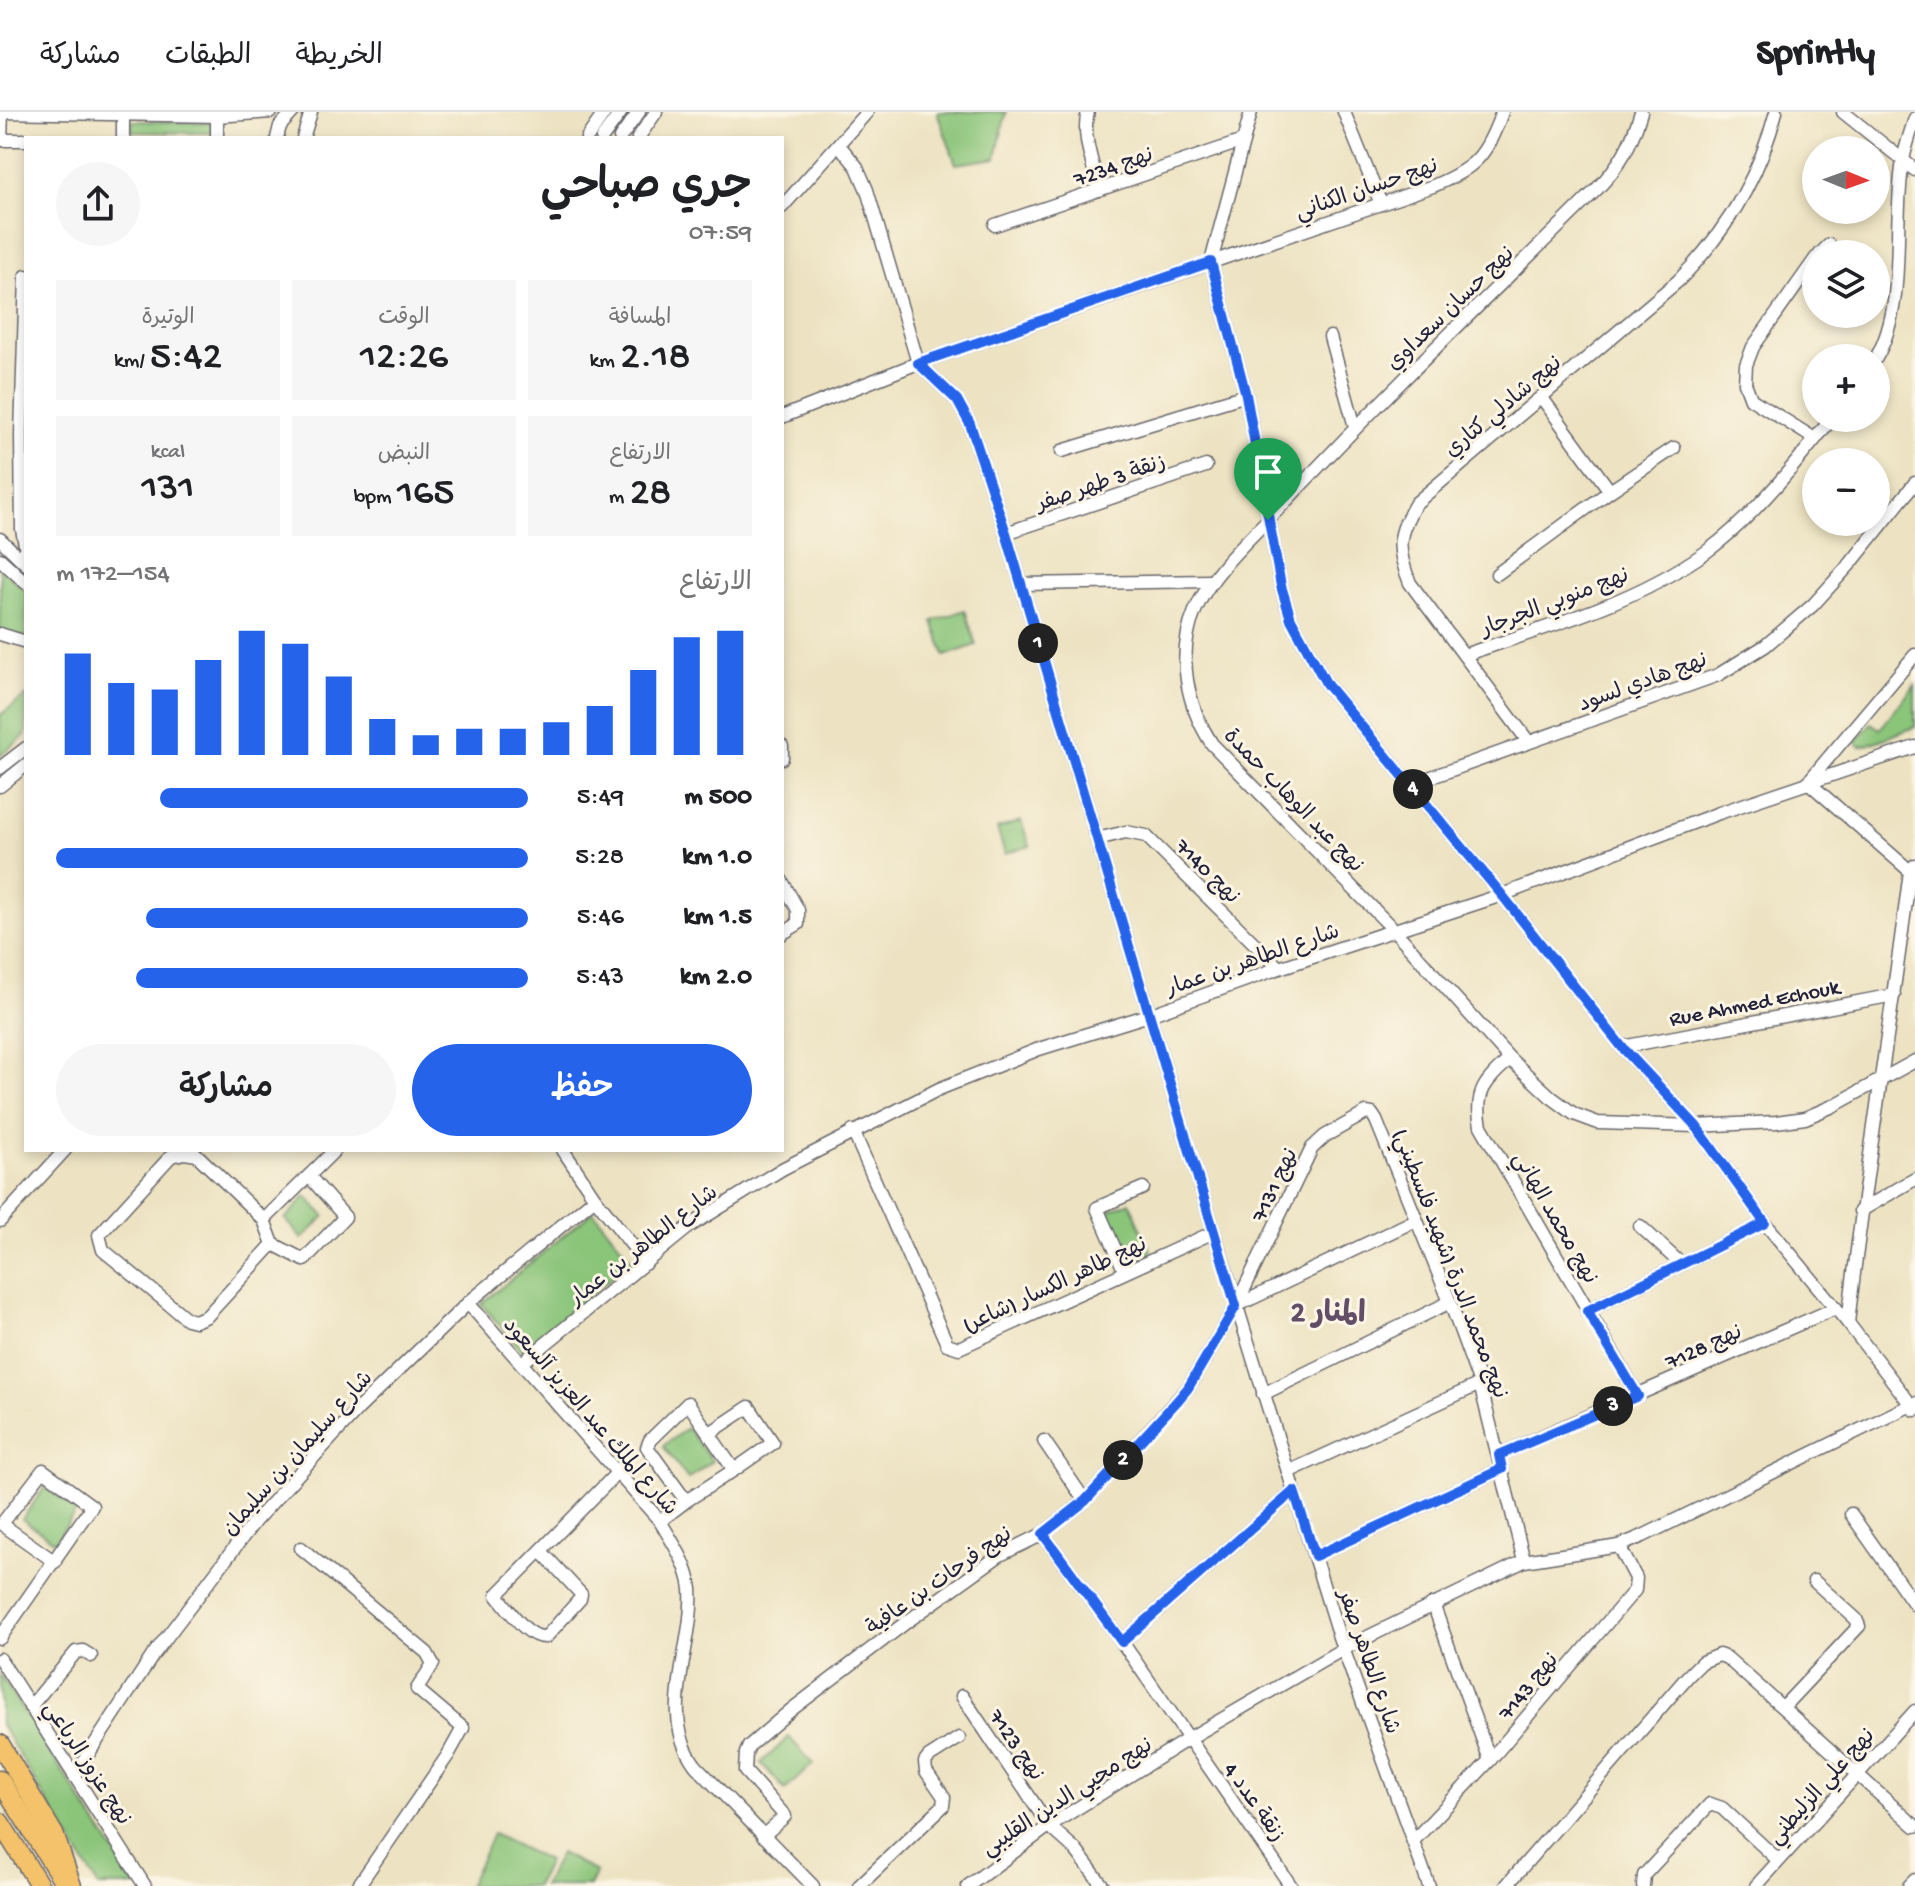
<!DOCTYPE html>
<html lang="ar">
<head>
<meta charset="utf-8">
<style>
	body { margin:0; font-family:"Gochi Hand","Playpen Sans Arabic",sans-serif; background:#f6f6f6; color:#202124; direction:rtl; height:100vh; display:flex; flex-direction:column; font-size:30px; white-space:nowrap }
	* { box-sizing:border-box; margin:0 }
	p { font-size:26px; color:#757577 }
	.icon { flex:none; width:44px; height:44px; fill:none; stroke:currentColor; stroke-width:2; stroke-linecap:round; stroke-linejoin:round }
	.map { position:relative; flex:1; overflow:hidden; direction:ltr }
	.sheet { position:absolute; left:24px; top:24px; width:760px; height:1016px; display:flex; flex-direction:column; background:#fff; border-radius:0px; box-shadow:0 4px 12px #0003; direction:rtl }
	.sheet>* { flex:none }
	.needle { width:52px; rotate:91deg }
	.fabs { position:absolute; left:1802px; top:24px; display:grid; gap:16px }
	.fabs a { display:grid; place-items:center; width:88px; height:88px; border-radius:50%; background:#fff; box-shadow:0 4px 12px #0003; font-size:40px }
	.pin { position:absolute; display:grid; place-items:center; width:68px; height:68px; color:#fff; margin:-82px -34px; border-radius:50% 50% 50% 0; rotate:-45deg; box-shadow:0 0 8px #0007 }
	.pin .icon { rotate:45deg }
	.km { position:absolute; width:40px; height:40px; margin:-20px; border-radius:50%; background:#222; color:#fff; font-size:22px; line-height:40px; text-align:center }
	.round { display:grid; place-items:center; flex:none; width:84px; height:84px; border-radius:42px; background:#f6f6f6 }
	.summary { display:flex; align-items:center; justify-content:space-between; height:136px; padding:0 32px }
	h1 { font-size:44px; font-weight:600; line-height:60px }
	.metrics { display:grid; grid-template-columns:repeat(3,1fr); gap:12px; height:136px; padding:8px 32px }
	.metrics div { display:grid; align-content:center; border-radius:0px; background:#f6f6f6; text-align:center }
	.metrics b { font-size:40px; font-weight:600 }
	.metrics small { font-size:22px; font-weight:400 }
	.metrics p { font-size:22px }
	.chart { height:224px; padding:16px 32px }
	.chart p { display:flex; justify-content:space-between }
	.chart svg { width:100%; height:144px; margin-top:8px; stroke:#2563eb; stroke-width:6 }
	.button { display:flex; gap:16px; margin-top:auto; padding:16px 32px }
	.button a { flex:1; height:92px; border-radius:48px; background:#2563eb; color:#fff; font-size:32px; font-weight:600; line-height:92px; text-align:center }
	.button a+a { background:#f6f6f6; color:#202124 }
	ul { padding:0 32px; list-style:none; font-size:26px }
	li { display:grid; grid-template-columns:128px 96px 1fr; align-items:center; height:60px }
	li i { height:20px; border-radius:10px; background:#2563eb }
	header { display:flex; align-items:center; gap:48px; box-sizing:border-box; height:112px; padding:0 40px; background:#fff; border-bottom:2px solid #e0e0e0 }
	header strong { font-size:38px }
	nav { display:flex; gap:44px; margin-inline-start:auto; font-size:28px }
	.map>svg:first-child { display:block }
	.green { fill:#8bc57a; stroke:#56745a; stroke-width:2 }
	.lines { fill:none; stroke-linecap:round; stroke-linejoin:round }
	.minor-casing { stroke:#69666b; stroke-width:15 }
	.highway-casing { stroke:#69666b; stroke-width:21 }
	.minor { stroke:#fff; stroke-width:12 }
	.highway { stroke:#f3c26a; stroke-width:18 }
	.route-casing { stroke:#fff; stroke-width:16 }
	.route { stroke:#2563eb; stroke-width:10 }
	.labels { text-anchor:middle; stroke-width:6; stroke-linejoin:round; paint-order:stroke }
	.street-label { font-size:22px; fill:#22223b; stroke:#fcf5e5 }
	.district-label { font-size:30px; font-weight:bold; fill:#634e67; stroke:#fcf5e5 }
</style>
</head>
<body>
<header>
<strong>Sprintly</strong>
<nav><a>الخريطة</a><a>الطبقات</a><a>مشاركة</a></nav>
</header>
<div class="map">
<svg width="1915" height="1774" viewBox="0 0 1915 1774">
	<rect width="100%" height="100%" fill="#fcf5e5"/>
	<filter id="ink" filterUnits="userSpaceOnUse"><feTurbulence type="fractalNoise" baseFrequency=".0125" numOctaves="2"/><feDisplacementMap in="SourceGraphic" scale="16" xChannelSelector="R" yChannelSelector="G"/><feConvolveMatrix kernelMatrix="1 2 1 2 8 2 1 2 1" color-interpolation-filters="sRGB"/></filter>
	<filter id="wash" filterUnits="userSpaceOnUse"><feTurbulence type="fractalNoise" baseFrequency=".006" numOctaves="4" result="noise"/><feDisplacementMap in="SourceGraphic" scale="32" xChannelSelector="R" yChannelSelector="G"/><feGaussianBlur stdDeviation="1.8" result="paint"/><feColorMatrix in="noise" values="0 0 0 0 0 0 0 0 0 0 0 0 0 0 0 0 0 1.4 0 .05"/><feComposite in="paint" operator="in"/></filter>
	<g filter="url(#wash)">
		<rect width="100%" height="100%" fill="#ede3c3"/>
		<!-- green -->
		<g class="green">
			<path d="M 937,0 L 1006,0 L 996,46 L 956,52 Z"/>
			<path d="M 132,9 L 213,11 L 212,21 L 131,20 Z"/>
			<path d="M 0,455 L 26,479 L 26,527 L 0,520 Z"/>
			<path d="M 965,498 L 976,533 L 945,544 L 933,509 Z"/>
			<path d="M 1915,573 L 1915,615 L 1861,635 L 1856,630 L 1871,611 L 1880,617 Z"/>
			<path d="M 26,584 L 26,623 L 0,644 L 0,603 Z"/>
			<path d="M 1021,709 L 1030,734 L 1005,742 L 997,717 Z"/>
			<path d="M 306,1084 L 325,1104 L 302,1127 L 285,1107 Z"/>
			<path d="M 1130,1090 L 1152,1142 L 1129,1152 L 1106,1100 Z"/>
			<path d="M 593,1099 L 632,1148 L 523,1240 L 481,1192 Z"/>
			<path d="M 687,1316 L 712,1349 L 688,1367 L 663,1334 Z"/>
			<path d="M 45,1375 L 77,1398 L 55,1430 L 22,1407 Z"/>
			<path d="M 0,1563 L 137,1774 L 98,1774 L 0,1611 Z"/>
			<path d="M 789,1625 L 813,1652 L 785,1678 L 761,1651 Z"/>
			<path d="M 493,1722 L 548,1749 L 536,1774 L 468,1774 Z"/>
			<path d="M 560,1741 L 596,1760 L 589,1774 L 543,1774 Z"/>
		</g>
	</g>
	<g filter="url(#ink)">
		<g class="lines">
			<defs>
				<g id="minor">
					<path d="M 0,0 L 217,4 L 271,0"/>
					<path d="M 1088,0 C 1081,24 1094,54 1099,78"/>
					<path d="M 1251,0 L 1211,150 L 1246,283 L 1281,474 L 1291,507 L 1327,573 L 1502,783 L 1622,935 L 1696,1014 L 1765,1111 L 1848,1211 L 1915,1298"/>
					<path d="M 1344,0 L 1381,92"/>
					<path d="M 1641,0 C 1631,33 1621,52 1597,77 C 1493,180 1387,281 1288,387 C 1257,420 1212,458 1195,499 C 1176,544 1187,594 1212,632 L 1394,818 L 1510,947 L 1551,985 L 1574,1002 L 1598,1011 L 1696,1014 L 1776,1010 L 1805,1006 L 1833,994 L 1915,949"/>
					<path d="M 1843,0 L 1915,58"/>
					<path d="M 123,26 L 123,2"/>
					<path d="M 217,26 L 217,4"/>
					<path d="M 277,26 L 280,14 L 293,0"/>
					<path d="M 303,26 L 311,0"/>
					<path d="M 587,26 L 605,0"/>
					<path d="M 602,26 L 621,0"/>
					<path d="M 620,26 L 639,0"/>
					<path d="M 638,26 L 656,0"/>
					<path d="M 0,28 L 26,28"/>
					<path d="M 1,28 L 2,0"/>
					<path d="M 839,33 L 857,55 L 867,78 L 918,251"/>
					<path d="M 782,95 L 867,0"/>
					<path d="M 995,113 L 1243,29"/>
					<path d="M 1820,142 L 1829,133"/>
					<path d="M 26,164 L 21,323 L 22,417 L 26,439"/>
					<path d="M 1330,225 L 1355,315"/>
					<path d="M 1876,246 C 1908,191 1892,110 1903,49 C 1905,35 1911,20 1915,6"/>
					<path d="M 918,251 L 957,288 L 970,312 L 1006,421 L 1214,1120 L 1339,1525 L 1429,1774"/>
					<path d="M 1542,286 L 1610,379"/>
					<path d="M 782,305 L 918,251 L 1433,74 C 1476,56 1486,44 1502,0"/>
					<path d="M 1815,327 L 1751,287 L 1745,271 L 1746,253 L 1753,235 L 1816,146"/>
					<path d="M 1062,339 L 1246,283"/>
					<path d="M 1006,421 L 1206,354"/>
					<path d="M 0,427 L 26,452"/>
					<path d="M 0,447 L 26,471"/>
					<path d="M 1497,462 L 1610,379 L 1674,336"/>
					<path d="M 1021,472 L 1211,469"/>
					<path d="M 0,522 L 26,530"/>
					<path d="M 1464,543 C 1547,515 1634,491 1706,440 C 1753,406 1796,351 1832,306"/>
					<path d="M 1528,629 L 1410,471 C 1396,437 1397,422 1416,391 L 1678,169 C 1726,121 1759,65 1776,0"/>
					<path d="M 782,634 L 782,646"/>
					<path d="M 0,656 L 26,636"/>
					<path d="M 1409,673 L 1718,563 L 1765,534 L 1813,493 L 1851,451 L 1915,371"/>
					<path d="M 0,674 L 26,653"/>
					<path d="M 1097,727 L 1126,720 L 1146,724 L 1279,856"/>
					<path d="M 1910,759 L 1808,670 L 1915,543"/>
					<path d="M 782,769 L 798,798 L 798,812 L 782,822"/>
					<path d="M 1622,935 L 1894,883"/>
					<path d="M 1510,947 C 1486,969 1474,979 1481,1014 L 1638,1284"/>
					<path d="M 853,1019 L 947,1232 L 959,1236 L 1214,1120"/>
					<path d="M 563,1038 L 595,1086 L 646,1151"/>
					<path d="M 1860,1099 L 1915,1067"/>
					<path d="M 264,1108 L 335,1038"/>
					<path d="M 0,1109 L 65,1038"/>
					<path d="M 1640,1114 L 1681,1152"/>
					<path d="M 273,1132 L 207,1204 L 195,1209 L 187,1207 L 103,1138 L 99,1123 L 171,1044 L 185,1041 L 197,1043 L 264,1108 L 273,1132 L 304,1148 L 345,1105 L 309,1064"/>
					<path d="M 1125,1160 L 1097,1096 L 1143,1076"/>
					<path d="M 468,1191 L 660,1409 C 673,1431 688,1452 691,1477 C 695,1534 656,1603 696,1654 L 813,1774"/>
					<path d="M 1236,1194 L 1416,1108"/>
					<path d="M 1587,1199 L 1765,1111"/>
					<path d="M 1848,1211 C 1865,1060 1891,910 1910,759 L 1915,753"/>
					<path d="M 522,1251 L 690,1114 L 782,1057 L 939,977 L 1039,937 L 1149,903 L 1279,856 L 1502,783 L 1719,701 L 1915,635"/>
					<path d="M 1263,1282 L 1450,1190"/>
					<path d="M 710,1321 L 749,1295 L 773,1331 L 734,1358"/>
					<path d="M 1044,1329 L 1085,1389"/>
					<path d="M 1499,1343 L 1836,1196"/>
					<path d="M 1288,1360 L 1480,1272"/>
					<path d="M 1851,1402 L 1915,1493"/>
					<path d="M 660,1409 L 686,1389 L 734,1358 L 688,1291 L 650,1328 L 647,1335 L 686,1389"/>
					<path d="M 1043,1422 L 1122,1530 L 1291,1774"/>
					<path d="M 301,1436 L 427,1541 L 433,1552 L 417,1577 L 463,1616 L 448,1643 L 358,1774"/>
					<path d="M 541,1439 L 581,1482 L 580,1487 L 546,1525 C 527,1527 509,1497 497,1483 L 617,1361"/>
					<path d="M 1315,1444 L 1502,1357"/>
					<path d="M 1433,1492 L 1490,1648"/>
					<path d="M 0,1526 L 92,1394 L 43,1358 L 4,1409 L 3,1413 L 55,1450"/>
					<path d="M 1122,1530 L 1294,1379"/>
					<path d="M 0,1547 L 145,1774"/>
					<path d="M 962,1584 L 1049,1714 L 1075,1737 L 1103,1774"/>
					<path d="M 30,1595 L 76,1540 L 83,1539 L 91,1544"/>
					<path d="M 1783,1595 L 1859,1514 L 1856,1507 L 1814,1469"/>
					<path d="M 74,1664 L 153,1543 L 255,1409 L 359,1296 L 468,1191 L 595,1086"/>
					<path d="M 763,1724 L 785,1704 L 745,1659 L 746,1641 L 749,1634 L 791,1598 L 904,1512 L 1000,1443 L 1043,1422 L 1085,1389 L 1188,1276 L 1236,1194 L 1312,1036 L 1325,1024 L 1366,1001 L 1372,1002 L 1376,1008 L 1450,1190 L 1480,1272 L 1524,1449"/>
					<path d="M 1414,1728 L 1490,1648 L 1635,1478 L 1636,1466 L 1619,1434"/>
					<path d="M 859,1774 L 943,1694 L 944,1685 L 926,1659 L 925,1650 L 929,1645 L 959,1626"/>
					<path d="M 968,1774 L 1049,1714 L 1188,1627 L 1343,1537 L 1524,1449 L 1619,1434 L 1643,1424 L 1915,1291"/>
					<path d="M 1506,1774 L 1688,1564 L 1702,1550 L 1719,1543 L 1727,1546 L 1915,1714"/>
					<path d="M 1643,1774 L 1644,1763 L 1710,1692 L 1722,1696 L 1778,1748"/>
					<path d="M 1756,1774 L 1915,1599"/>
					<path d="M 1909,1774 L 1915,1768"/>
				</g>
				<g id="highway">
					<path d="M 0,1632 L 54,1722 L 72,1774"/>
					<path d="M 0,1668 L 65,1772"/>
					<path d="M 0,1710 L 40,1774"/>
				</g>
			</defs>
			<!-- minor casing -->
			<use href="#minor" class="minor-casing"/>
			<!-- highway casing -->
			<use href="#highway" class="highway-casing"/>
			<!-- minor -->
			<use href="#minor" class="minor"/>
			<!-- highway -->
			<use href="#highway" class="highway"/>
		</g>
	</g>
	<g class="lines" filter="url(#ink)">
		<defs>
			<path id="route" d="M 1211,150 L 1246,283 L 1281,474 L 1291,507 L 1327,573 L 1502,783 L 1622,935 L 1696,1014 L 1765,1111 L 1587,1199 L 1638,1284 L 1499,1343 L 1502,1357 L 1315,1444 L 1294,1379 L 1122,1530 L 1043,1422 L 1085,1389 L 1178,1288 L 1188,1276 L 1236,1194 L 1006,421 L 970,312 L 957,288 L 918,251 Z"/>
		</defs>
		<!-- route casing -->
		<use href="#route" class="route-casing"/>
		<!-- route -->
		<use href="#route" class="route"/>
	</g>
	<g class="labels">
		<!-- street labels -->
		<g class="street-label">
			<text transform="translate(1113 53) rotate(-19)" y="8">نهج 7234</text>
			<text transform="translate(1366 75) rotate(-19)" y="8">نهج حسان الكناني</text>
			<text transform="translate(1449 195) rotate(-44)" y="8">نهج حسان سعداوي</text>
			<text transform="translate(1502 293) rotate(-40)" y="8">نهج شادلي كتاري</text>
			<text transform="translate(1100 369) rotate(-19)" y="8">زنقة 3 طهر صفر</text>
			<text transform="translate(1554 488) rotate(-21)" y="8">نهج منوبي الجرجار</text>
			<text transform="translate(1642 568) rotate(-20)" y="8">نهج هادي لسود</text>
			<text transform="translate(1295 687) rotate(46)" y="8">نهج عبد الوهاب حمدة</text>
			<text transform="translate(1209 758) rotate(45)" y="8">نهج 7140</text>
			<text transform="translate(1252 846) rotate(-19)" y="8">شارع الطاهر بن عمار</text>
			<text transform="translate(1754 889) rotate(-11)" y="8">Rue Ahmed Echouk</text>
			<text transform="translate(1273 1072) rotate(-64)" y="8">نهج 7131</text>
			<text transform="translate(1557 1105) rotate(60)" y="8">نهج محمد الهاني</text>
			<text transform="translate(642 1132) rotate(-38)" y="8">شارع الطاهر بن عمار</text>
			<text transform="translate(1452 1151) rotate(69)" y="8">نهج محمد الدرة (شهيد فلسطيني)</text>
			<text transform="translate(1054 1171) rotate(-25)" y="8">نهج طاهر الكسار (شاعر)</text>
			<text transform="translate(1703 1233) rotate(-24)" y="8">نهج 7128</text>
			<text transform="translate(592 1303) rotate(49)" y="8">شارع الملك عبد العزيز آلسعود</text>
			<text transform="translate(296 1340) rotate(-48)" y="8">شارع سليمان بن سليمان</text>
			<text transform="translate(938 1467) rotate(-35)" y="8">نهج فرحات بن عافية</text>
			<text transform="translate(1371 1549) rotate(71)" y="8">شارع الطاهر صفر</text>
			<text transform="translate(1527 1573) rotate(-50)" y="8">نهج 7143</text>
			<text transform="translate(1018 1632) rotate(56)" y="8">نهج 7123</text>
			<text transform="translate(89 1650) rotate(57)" y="8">نهج عزوز الرباعي</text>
			<text transform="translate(1820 1673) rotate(-48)" y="8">نهج علي الزليطني</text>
			<text transform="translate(1066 1683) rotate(-33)" y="8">نهج محيي الدين القليبي</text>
			<text transform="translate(1256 1689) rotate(55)" y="8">زنقة عدد 4</text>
		</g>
		<!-- district labels -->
		<g class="district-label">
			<text x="1328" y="1209">المنار 2</text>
		</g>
	</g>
</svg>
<div class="fabs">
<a><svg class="needle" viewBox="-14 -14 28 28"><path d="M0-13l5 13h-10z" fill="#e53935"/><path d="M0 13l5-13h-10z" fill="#757577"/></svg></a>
<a><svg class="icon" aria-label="layers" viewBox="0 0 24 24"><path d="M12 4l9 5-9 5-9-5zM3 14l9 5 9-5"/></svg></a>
<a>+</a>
<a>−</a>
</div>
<div class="pin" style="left:1268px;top:408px;background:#1e9e55"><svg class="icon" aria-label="arrive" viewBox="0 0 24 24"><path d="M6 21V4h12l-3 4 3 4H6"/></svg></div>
<b class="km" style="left:1038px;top:531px">1</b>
<b class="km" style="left:1123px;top:1348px">2</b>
<b class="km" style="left:1613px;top:1294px">3</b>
<b class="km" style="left:1413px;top:677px">4</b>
<section class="sheet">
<div class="summary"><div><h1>جري صباحي</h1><p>07:59</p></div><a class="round"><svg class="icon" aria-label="share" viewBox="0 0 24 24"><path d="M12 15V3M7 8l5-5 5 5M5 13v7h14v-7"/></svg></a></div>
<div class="metrics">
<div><p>المسافة</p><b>2.18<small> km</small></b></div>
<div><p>الوقت</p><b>12:26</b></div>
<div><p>الوتيرة</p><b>5:42<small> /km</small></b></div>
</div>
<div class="metrics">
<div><p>الارتفاع</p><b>28<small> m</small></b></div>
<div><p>النبض</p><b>165<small> bpm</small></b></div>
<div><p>kcal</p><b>131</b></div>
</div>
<div class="chart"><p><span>الارتفاع</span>154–172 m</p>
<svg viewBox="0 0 160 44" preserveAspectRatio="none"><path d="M5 44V13M15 44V22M25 44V24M35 44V15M45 44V6M55 44V10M65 44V20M75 44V33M85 44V38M95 44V36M105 44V36M115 44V34M125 44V29M135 44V18M145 44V8M155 44V6"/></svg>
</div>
<ul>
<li><b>500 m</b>5:49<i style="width:78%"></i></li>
<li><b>1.0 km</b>5:28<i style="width:100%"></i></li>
<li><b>1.5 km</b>5:46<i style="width:81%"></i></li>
<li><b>2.0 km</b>5:43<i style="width:83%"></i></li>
</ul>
<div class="button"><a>حفظ</a><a>مشاركة</a></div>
</section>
</div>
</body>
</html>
